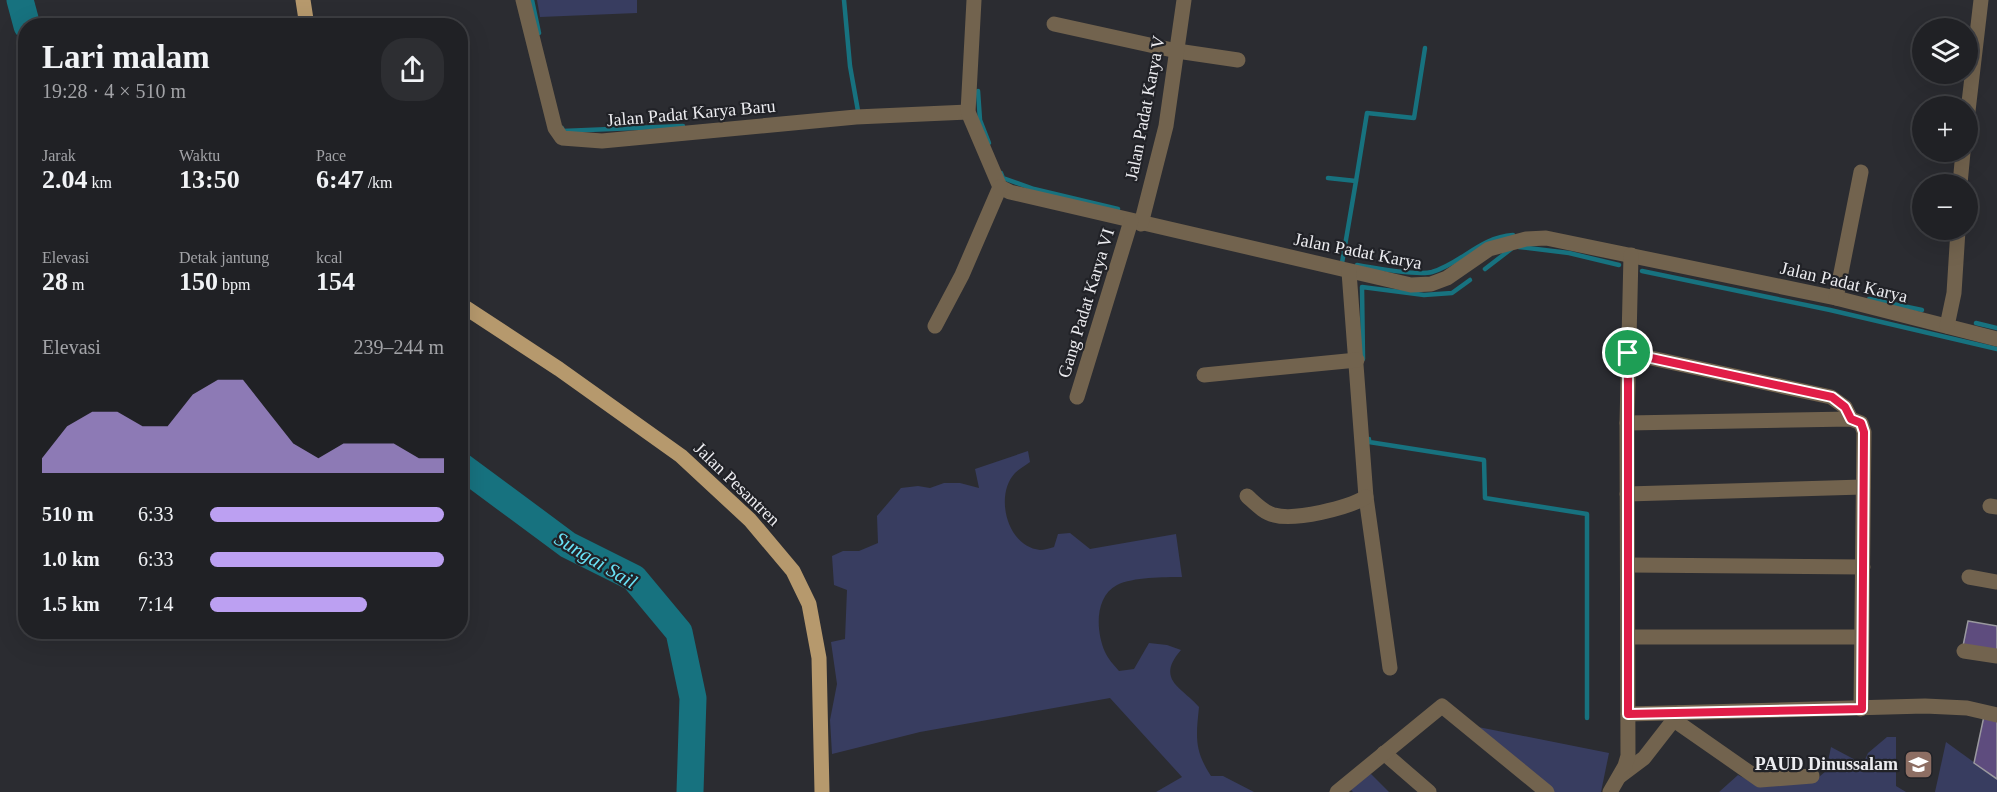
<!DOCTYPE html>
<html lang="id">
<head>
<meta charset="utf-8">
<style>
	body { margin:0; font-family:Georgia,serif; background:#2d2e32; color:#f1f3f6; height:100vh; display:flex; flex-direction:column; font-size:22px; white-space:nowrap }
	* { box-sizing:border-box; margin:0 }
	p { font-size:20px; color:#a2a3a7 }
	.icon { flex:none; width:33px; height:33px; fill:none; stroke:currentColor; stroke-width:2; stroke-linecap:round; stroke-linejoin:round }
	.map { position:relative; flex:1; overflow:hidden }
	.side { position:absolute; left:18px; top:18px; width:450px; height:621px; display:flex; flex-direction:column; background:#202125; border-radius:24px; box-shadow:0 6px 24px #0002,0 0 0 2px #3d3e42 }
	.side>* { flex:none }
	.fabs { position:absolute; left:1912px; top:18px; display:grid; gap:12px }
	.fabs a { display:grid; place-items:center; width:66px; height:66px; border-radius:50%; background:#202125; box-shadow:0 6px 24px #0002,0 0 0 2px #3d3e42; font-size:30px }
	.pin { position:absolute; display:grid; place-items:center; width:51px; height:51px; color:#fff; margin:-26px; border:3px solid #fff; border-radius:50%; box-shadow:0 2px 6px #0007 }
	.round { display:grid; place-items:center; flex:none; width:63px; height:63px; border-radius:24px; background:#2d2e32 }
	.headline { display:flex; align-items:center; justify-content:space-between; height:102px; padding:0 24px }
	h1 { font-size:33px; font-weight:800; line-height:45px }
	.stats { display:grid; grid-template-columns:repeat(3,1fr); gap:9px; height:102px; padding:6px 24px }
	.stats div { display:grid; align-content:center }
	.stats b { font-size:26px; font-weight:800 }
	.stats small { font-size:16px; font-weight:400 }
	.stats p { font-size:16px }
	.chart { height:168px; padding:12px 24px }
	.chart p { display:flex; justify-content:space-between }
	.chart svg { width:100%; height:108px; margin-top:6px; fill:#bca0f2; opacity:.7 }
	ul { padding:0 24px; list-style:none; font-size:20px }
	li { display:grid; grid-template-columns:96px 72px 1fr; align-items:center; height:45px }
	li i { height:15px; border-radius:8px; background:#bca0f2 }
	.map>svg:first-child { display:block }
	.green { fill:#383d60 }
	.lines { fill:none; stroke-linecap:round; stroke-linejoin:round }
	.stream { stroke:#17727f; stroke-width:4.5 }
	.river { stroke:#17727f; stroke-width:27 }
	.building { fill:#5e4c7e; stroke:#9a999f; stroke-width:1.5 }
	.minor { stroke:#72634e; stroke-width:15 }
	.major { stroke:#b6996d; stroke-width:15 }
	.route-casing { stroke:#fff; stroke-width:12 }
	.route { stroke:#e11d48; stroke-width:8 }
	.labels { text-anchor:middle; stroke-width:4.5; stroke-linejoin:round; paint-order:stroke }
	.street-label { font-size:18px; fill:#ececf0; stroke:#212227 }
	.poi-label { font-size:18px; font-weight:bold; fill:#ececf0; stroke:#212227; text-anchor:end }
	.water-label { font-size:20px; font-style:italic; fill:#69e2f6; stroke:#212227 }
</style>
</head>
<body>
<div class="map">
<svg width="1997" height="792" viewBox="0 0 1997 792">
	<rect width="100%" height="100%" fill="#2b2c31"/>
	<!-- green -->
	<g class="green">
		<path d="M 537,0 L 637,0 L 637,13 L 540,17 Z"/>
		<path d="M 1028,451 L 1030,462 C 1025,466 1019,469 1015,473 C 994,495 1007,547 1040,550 C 1044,550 1050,548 1054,547 L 1058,534 L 1070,533 L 1090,549 L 1176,534 L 1182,577 C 1164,577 1133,577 1117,585 C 1094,597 1096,632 1105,652 C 1108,659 1114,665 1119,671 L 1134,669 L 1149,643 L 1167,645 L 1181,650 C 1155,680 1182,687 1199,707 C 1196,737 1194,750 1211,776 L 1223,776 L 1254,792 L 1156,792 L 1182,777 L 1110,698 L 920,732 L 832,754 L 830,720 L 837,684 L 831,642 L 845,639 L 847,590 L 834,585 L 832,556 L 843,551 L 859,551 L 878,543 L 877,516 L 901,488 L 918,486 L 930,488 L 944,483 L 960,483 L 979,488 L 975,469 Z"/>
		<path d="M 1468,725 L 1609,753 L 1601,792 L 1552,792 Z"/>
		<path d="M 1887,737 L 1896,737 L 1896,786 L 1906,792 L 1719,792 L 1738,775 L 1763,787 L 1813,782 L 1826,771 L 1831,747 L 1863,764 L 1868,753 Z"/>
		<path d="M 1946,742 L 1997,779 L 1997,792 L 1935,792 Z"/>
		<path d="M 1369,772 L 1389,792 L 1353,792 L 1348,787 Z"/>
	</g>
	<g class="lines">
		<!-- stream -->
		<g class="stream">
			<path d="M 532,0 L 539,33"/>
			<path d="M 844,0 L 850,66 L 858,111"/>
			<path d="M 978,91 L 980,120 L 989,143"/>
			<path d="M 562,128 L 563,131 L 683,126"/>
			<path d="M 1001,173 L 1003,178 L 1034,189 L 1118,209"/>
			<path d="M 1328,178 L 1356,181 L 1342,263"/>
			<path d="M 1356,181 L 1367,113 L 1414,118 L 1425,48"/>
			<path d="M 1519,247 L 1569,253 L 1619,265"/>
			<path d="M 1357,265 C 1375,268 1417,276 1432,272 C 1462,263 1480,237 1513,235"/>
			<path d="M 1485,269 L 1511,249"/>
			<path d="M 1642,271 L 1830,310 L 1997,349"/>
			<path d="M 1869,299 L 1922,310"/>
			<path d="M 1976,323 L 1997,328"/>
			<path d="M 1363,359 L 1362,287 L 1424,295 L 1452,293 L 1470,280"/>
			<path d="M 1369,439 L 1369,442 L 1484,460 L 1485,498 L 1587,514 L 1587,718"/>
		</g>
		<!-- river -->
		<g class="river">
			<path d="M 20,0 L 27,26"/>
			<path d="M 460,465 L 568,545 L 634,578 L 679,632 L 693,698 L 690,792"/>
		</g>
	</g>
	<!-- building -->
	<g class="building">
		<path d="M 1968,621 L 1997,626 L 1997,652 L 1963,646 Z"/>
		<path d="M 1984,716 L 1997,718 L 1997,779 L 1974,763 Z"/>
	</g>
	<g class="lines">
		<!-- minor -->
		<g class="minor">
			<path d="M 523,0 L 555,128 L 562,138 L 602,141 L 856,117 L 968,112"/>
			<path d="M 974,0 L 968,112 L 1000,187 L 1010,192 L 1411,285 L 1431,284 L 1447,278 L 1489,249 L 1526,239 L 1546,238 L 1836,298 L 1997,339"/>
			<path d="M 1054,24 L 1177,51 L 1238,60"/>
			<path d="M 1968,111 L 1981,0"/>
			<path d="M 1960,184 L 1963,152"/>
			<path d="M 1141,224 L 1166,126 L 1184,0"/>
			<path d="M 1349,272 L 1366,497 L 1390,668"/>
			<path d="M 1836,298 L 1861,172"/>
			<path d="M 935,326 L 962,275 L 1000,187"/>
			<path d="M 1947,326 L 1954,293 L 1958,230"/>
			<path d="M 1628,353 L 1831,397 L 1845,407 L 1851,419"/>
			<path d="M 1204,375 L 1357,360"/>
			<path d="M 1077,397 L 1131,221"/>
			<path d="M 1627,423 L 1851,419 L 1861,423 L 1864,432 L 1861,709"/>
			<path d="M 1627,494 L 1863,487"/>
			<path d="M 1247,496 C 1255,503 1264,513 1274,515 C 1295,521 1348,508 1366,497"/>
			<path d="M 1990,506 L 1997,507"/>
			<path d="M 1629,565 L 1863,567"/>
			<path d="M 1969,577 L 1997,582"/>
			<path d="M 1629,637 L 1861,637"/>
			<path d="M 1964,651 L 1997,656"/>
			<path d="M 1628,714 L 1925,706 L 1967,708 L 1997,715"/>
			<path d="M 1674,720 L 1760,780 L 1812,776"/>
			<path d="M 1384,753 L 1429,792"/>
			<path d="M 1620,776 L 1644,758 L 1679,713"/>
			<path d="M 1337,792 L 1442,706 L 1547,792"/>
			<path d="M 1610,792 L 1625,766 L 1628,756 L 1627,423 L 1631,255"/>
		</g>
		<!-- major -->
		<g class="major">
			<path d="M 303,0 L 307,26"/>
			<path d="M 460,304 L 559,369 L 681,456 L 750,520 L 793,571 L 809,604 L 819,658 L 822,792"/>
		</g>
	</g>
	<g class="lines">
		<defs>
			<path id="route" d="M 1628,353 L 1832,397 L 1845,407 L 1851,419 L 1861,423 L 1864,432 L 1862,709 L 1628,714 Z"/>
		</defs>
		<!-- route casing -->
		<use href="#route" class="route-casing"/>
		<!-- route -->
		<use href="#route" class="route"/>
	</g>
	<!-- icons -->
	<defs>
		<symbol id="school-square" viewBox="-11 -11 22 22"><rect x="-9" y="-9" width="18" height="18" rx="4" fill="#8d6e63" stroke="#212227"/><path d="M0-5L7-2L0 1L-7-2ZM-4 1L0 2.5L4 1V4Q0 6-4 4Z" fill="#fff"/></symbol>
	</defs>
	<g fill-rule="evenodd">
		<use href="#school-square" x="1902" y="748" width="33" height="33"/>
	</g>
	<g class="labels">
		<!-- street labels -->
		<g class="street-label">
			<text transform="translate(1145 108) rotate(-79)" y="6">Jalan Padat Karya V</text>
			<text transform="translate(691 113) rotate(-5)" y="6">Jalan Padat Karya Baru</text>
			<text transform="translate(1358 251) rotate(11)" y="6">Jalan Padat Karya</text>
			<text transform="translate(1844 282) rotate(13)" y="6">Jalan Padat Karya</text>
			<text transform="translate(1086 303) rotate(-73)" y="6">Gang Padat Karya VI</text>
			<text transform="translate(737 484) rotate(44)" y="6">Jalan Pesantren</text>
		</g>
		<!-- poi labels -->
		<g class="poi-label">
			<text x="1898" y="770">PAUD Dinussalam</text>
		</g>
		<!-- water labels -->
		<g class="water-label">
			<text transform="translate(596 560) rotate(31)" y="7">Sungai Sail</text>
		</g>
	</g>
</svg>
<div class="fabs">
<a><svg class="icon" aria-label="layers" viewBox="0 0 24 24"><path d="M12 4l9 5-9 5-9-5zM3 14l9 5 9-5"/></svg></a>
<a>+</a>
<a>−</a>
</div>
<div class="pin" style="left:1628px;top:353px;background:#1e9e55"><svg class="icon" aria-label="arrive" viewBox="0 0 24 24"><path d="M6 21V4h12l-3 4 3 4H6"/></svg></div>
<section class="side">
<div class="headline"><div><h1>Lari malam</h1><p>19:28 · 4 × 510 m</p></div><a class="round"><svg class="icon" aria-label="share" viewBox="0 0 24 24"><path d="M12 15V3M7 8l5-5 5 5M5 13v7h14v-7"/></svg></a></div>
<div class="stats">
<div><p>Jarak</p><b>2.04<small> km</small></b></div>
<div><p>Waktu</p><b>13:50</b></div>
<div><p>Pace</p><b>6:47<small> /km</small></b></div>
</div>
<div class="stats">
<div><p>Elevasi</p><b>28<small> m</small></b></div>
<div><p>Detak jantung</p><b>150<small> bpm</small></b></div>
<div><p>kcal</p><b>154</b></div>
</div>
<div class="chart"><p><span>Elevasi</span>239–244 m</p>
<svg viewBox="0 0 160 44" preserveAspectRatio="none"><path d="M0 44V38L10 25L20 19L30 19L40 25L50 25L60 12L70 6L80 6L90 19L100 32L110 38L120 32L130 32L140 32L150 38L160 38V44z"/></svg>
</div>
<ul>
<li><b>510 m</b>6:33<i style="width:100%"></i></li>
<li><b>1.0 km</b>6:33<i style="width:100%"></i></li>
<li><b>1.5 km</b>7:14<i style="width:67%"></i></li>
</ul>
</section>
</div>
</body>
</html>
